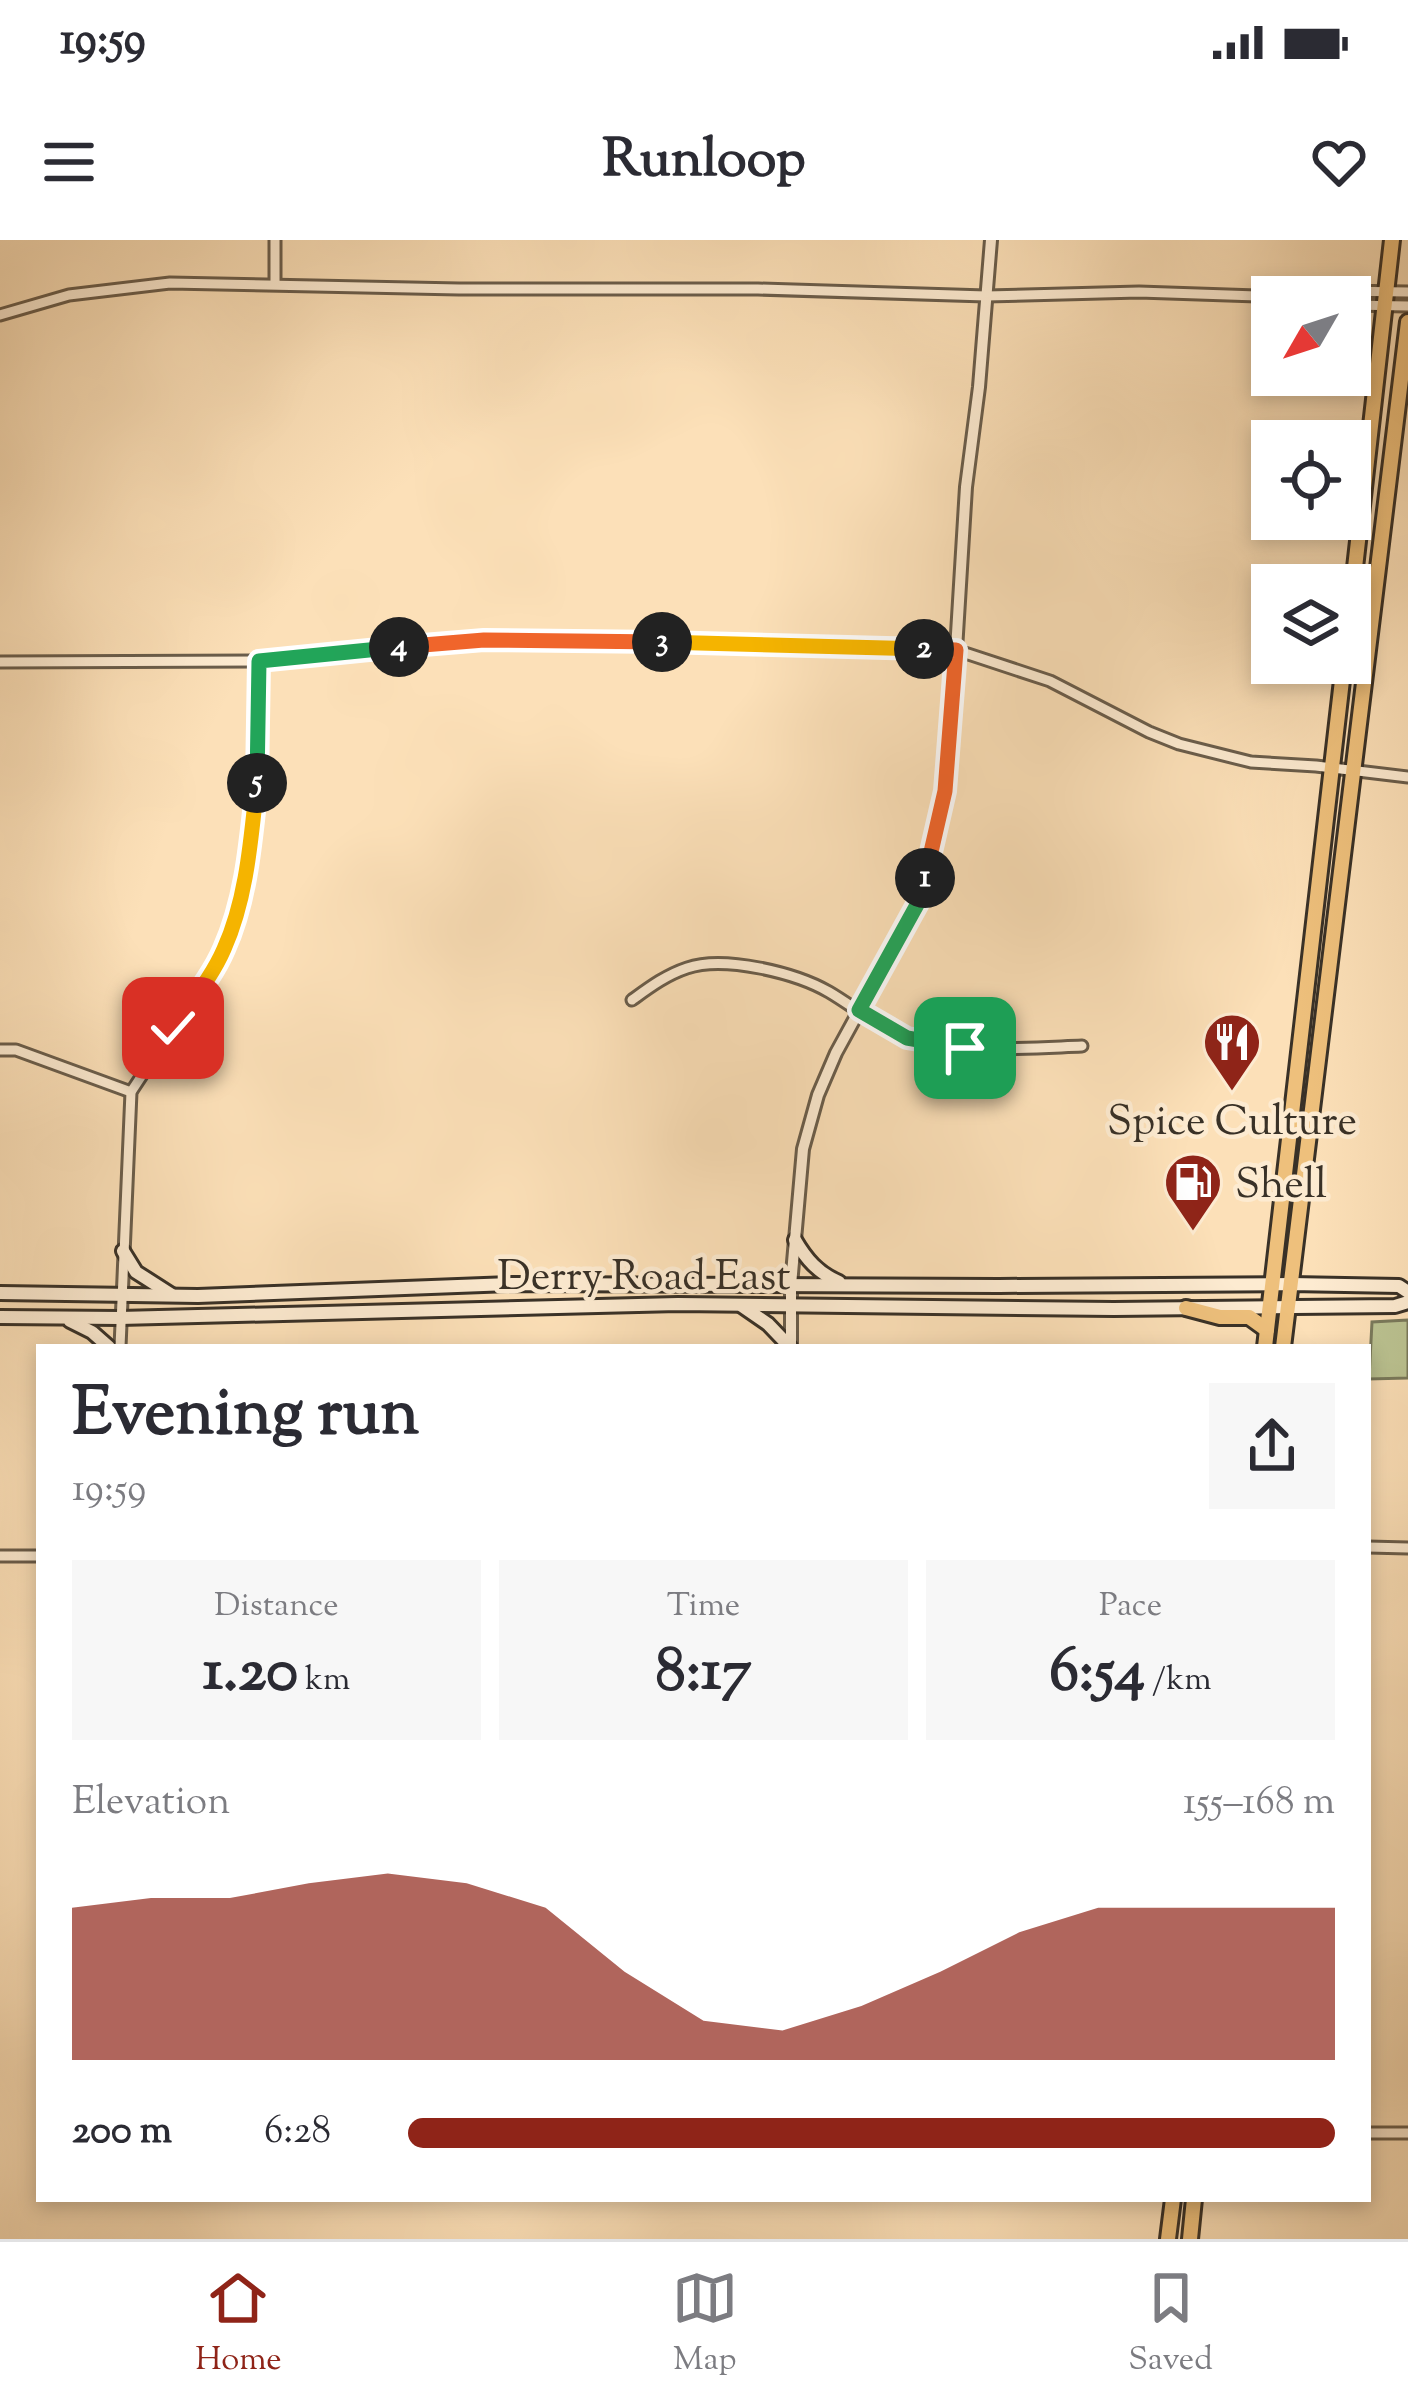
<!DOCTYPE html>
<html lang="en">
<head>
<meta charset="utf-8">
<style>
	body { margin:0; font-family:"Sorts Mill Goudy",serif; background:#f7f7f7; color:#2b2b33; height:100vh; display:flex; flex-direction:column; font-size:45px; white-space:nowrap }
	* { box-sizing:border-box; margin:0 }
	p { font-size:39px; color:#7c7c81 }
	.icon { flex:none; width:66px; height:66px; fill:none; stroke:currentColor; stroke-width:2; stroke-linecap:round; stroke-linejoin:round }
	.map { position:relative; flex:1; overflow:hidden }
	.drawer { position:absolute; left:36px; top:1104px; width:1335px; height:858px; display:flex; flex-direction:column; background:#fff; border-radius:0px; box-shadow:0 6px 18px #0003 }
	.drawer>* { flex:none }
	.needle { width:78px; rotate:231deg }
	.tools { position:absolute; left:1251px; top:36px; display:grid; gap:24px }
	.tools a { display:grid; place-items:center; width:120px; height:120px; border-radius:0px; background:#fff; box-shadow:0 6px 18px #0003; font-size:60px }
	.pin { position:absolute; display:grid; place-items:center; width:102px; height:102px; color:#fff; margin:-51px; border-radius:24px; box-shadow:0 6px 18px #0006 }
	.km { position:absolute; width:60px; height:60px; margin:-30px; border-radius:50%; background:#222; color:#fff; font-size:33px; line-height:60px; text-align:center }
	.round { display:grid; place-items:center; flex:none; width:126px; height:126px; border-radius:0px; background:#f7f7f7 }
	.summary { display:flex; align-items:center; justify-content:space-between; height:204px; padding:0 36px }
	h1 { font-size:66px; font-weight:800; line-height:90px }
	.figures { display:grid; grid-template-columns:repeat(3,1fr); gap:18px; height:204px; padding:12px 36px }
	.figures div { display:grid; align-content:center; border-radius:0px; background:#f7f7f7; text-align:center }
	.figures b { font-size:60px; font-weight:800 }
	.figures small { font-size:33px; font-weight:400 }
	.figures p { font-size:33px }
	.chart { height:336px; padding:24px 36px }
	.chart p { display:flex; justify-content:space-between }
	.chart svg { width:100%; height:216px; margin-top:12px; fill:#8f2418; opacity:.7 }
	ul { padding:0 36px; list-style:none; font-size:39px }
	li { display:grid; grid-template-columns:192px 144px 1fr; align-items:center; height:90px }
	li i { height:30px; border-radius:15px; background:#8f2418 }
	.status { display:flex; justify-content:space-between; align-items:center; height:84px; padding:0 60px; background:#fff; direction:ltr }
	.status svg { height:33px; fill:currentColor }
	header { display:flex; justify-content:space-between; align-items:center; height:156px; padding:0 36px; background:#fff; font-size:54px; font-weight:800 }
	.dock { display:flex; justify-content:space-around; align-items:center; height:168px; border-top:3px solid #e1e1e2; background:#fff; font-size:33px; color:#7c7c81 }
	.dock a { display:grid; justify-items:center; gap:6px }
	.dock .on { color:#8f2418 }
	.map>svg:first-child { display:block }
	.green { fill:#bbc392; stroke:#7a7a5c; stroke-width:3 }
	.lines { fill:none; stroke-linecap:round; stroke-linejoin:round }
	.minor-casing { stroke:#6a5d4b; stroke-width:15 }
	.tertiary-casing { stroke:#6a5d4b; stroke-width:16 }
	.secondary-casing { stroke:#393127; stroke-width:18 }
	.primary-casing { stroke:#393127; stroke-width:20 }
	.minor { stroke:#fdebd1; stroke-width:9 }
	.tertiary { stroke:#fdebd1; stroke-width:10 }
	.secondary { stroke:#fdebd1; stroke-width:12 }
	.primary { stroke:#eec07c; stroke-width:14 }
	.split-1-casing { stroke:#fff; stroke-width:24 }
	.split-2-casing { stroke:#fff; stroke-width:24 }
	.split-3-casing { stroke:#fff; stroke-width:24 }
	.split-4-casing { stroke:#fff; stroke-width:24 }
	.split-5-casing { stroke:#fff; stroke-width:24 }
	.split-6-casing { stroke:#fff; stroke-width:24 }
	.split-1 { stroke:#22a559; stroke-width:15 }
	.split-2 { stroke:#f0652b; stroke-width:15 }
	.split-3 { stroke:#f5b400; stroke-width:15 }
	.split-4 { stroke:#f0652b; stroke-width:15 }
	.split-5 { stroke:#22a559; stroke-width:15 }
	.split-6 { stroke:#f5b400; stroke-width:15 }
	.labels { text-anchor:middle; stroke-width:9; stroke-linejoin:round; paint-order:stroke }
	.poi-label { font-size:42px; fill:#393127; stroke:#fdebd1 }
	.street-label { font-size:42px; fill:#393127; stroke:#fdebd1 }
</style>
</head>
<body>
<div class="status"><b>19:59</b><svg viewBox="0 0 49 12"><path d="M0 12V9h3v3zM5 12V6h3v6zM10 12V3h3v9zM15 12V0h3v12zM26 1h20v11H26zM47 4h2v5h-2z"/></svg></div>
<header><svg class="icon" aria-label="menu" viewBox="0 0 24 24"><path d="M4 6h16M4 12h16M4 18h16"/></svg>Runloop<svg class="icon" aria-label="heart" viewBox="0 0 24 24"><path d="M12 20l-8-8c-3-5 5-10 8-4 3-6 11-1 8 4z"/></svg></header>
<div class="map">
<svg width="1408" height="1999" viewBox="0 0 1408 1999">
	<rect width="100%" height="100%" fill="#fce0b8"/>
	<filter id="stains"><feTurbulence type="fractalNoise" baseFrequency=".00167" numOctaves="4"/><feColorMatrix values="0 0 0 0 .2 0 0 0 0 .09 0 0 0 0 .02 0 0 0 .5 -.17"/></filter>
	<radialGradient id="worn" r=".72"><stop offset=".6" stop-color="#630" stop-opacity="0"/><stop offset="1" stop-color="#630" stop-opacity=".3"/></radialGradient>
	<!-- green -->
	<path class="green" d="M 1408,1080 L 1408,1138 L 1369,1139 L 1372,1082 Z"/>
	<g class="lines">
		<defs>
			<g id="minor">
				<path d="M 275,44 L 275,0"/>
				<path d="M 1327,57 L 1336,51 L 1408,52"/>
				<path d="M 1350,65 L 1408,66"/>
				<path d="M 0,75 L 69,55 L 170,43 L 459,49 L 758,49 L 986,56 L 1139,52 L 1287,57"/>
				<path d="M 0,422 L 259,421 L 484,400 L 956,410 L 1050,441 L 1149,492 L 1179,504 L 1251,522 L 1316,526 L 1408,537"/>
				<path d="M 632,760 C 650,747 666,735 687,728 C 724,715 796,733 829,752 C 853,766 882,790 908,798 C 957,814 1030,808 1082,806"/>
				<path d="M 0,810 L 16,810 L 131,852"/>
				<path d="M 120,1107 L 131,852 L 223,712 L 235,678 L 248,616 L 257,545 L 259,421"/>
				<path d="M 1368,1307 L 1408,1308"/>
				<path d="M 0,1316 L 39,1316"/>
				<path d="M 1368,1893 L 1408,1893"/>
			</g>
			<path id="tertiary" d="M 791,1107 L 791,1045 L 803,909 L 818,855 L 836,813 L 918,663 L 942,567 L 956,410 L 966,247 L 979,147 L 991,0"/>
			<g id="secondary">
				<path d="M 795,1000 C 806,1019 818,1033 839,1042"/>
				<path d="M 123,1011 L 136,1032 L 172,1055"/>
				<path d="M 0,1053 L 198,1056 L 512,1044 L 999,1046 L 1291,1044 L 1399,1046 L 1408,1052"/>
				<path d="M 742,1066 L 768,1084 L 790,1107"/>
				<path d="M 0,1077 L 120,1078 L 678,1064 L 1114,1069 L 1395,1066 L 1408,1062"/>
				<path d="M 70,1081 L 92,1092 L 109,1107"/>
			</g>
			<g id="primary">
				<path d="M 1350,372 L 1392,0"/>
				<path d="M 1186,1068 L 1220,1077 L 1249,1077 L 1267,1090"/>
				<path d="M 1265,1107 L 1344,423"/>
				<path d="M 1283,1107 L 1408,82"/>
				<path d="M 1168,1999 L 1173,1959"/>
				<path d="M 1190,1999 L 1194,1959"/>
			</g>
		</defs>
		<!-- minor casing -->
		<use href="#minor" class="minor-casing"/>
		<!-- tertiary casing -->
		<use href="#tertiary" class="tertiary-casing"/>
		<!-- secondary casing -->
		<use href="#secondary" class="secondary-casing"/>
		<!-- primary casing -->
		<use href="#primary" class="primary-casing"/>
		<!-- minor -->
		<use href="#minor" class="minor"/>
		<!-- tertiary -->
		<use href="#tertiary" class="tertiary"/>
		<!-- secondary -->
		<use href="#secondary" class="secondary"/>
		<!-- primary -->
		<use href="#primary" class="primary"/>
	</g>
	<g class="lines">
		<defs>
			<path id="split-1" d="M 925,638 L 918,663 L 859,770 L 907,798 L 965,808"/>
			<path id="split-2" d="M 924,409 L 956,410 L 945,551 L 925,638"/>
			<path id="split-3" d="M 662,402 L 924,409"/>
			<path id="split-4" d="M 399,407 L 484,400 L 662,402"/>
			<path id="split-5" d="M 257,543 L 259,421 L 399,407"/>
			<path id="split-6" d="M 173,788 C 190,763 212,737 224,709 C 247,658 251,598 257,543"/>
		</defs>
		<!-- split-1 casing -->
		<use href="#split-1" class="split-1-casing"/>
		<!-- split-2 casing -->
		<use href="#split-2" class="split-2-casing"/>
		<!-- split-3 casing -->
		<use href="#split-3" class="split-3-casing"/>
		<!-- split-4 casing -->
		<use href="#split-4" class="split-4-casing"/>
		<!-- split-5 casing -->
		<use href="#split-5" class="split-5-casing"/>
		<!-- split-6 casing -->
		<use href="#split-6" class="split-6-casing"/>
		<!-- split-1 -->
		<use href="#split-1" class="split-1"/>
		<!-- split-2 -->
		<use href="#split-2" class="split-2"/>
		<!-- split-3 -->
		<use href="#split-3" class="split-3"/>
		<!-- split-4 -->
		<use href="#split-4" class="split-4"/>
		<!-- split-5 -->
		<use href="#split-5" class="split-5"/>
		<!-- split-6 -->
		<use href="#split-6" class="split-6"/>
	</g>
	<!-- icons -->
	<defs>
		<symbol id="restaurant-pin" viewBox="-11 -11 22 30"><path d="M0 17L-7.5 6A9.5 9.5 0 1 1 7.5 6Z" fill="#8f2418" stroke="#fdebd1"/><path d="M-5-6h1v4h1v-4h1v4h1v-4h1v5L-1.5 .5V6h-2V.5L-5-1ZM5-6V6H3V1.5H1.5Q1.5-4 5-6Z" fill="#fff"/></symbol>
		<symbol id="fuel-pin" viewBox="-11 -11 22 30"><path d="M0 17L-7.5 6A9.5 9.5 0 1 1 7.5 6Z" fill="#8f2418" stroke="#fdebd1"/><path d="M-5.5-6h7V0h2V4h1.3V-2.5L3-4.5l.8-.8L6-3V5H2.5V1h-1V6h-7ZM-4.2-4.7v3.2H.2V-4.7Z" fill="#fff"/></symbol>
	</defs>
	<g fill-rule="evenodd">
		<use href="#restaurant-pin" x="1199" y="769" width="66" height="90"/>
		<use href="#fuel-pin" x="1160" y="909" width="66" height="90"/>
	</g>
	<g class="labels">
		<!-- poi labels -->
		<g class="poi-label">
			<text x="1232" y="894">Spice Culture</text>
			<text x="1235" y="957" text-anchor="start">Shell</text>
		</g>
		<!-- street labels -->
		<g class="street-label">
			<text x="644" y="1049">Derry Road East</text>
		</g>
	</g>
	<rect width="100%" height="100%" filter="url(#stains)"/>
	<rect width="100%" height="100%" fill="url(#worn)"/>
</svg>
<div class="tools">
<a><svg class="needle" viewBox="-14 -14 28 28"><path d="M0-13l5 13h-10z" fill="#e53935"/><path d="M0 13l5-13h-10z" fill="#7c7c81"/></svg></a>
<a><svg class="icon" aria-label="locate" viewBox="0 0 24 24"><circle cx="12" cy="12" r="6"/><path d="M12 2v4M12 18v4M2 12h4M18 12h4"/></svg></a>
<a><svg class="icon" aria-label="layers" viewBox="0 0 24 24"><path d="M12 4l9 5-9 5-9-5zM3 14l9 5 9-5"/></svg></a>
</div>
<div class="pin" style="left:965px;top:808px;background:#1e9e55"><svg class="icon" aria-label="arrive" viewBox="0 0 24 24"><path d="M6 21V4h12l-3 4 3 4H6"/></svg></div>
<div class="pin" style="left:173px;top:788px;background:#d93025"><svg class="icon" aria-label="check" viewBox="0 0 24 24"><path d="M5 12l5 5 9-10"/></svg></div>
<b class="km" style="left:925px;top:638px">1</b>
<b class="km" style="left:924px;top:409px">2</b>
<b class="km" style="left:662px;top:402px">3</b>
<b class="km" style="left:399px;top:407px">4</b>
<b class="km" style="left:257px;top:543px">5</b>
<section class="drawer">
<div class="summary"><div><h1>Evening run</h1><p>19:59</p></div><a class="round"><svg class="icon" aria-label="share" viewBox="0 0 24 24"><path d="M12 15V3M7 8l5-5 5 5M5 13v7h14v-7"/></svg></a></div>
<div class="figures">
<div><p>Distance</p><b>1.20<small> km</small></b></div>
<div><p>Time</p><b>8:17</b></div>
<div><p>Pace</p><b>6:54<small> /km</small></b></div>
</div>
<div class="chart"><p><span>Elevation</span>155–168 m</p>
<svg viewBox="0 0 160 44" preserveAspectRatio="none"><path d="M0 44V13L10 11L20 11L30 8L40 6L50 8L60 13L70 26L80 36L90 38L100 33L110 26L120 18L130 13L140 13L150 13L160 13V44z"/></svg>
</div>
<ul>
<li><b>200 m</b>6:28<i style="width:100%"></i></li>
</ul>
</section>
</div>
<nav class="dock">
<a class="on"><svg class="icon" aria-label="home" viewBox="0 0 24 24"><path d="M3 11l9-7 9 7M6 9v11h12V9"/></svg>Home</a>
<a><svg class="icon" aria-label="map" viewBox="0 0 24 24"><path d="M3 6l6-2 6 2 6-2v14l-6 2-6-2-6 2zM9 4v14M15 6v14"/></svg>Map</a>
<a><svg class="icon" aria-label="saved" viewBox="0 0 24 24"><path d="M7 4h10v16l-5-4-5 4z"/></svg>Saved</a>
</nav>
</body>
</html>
